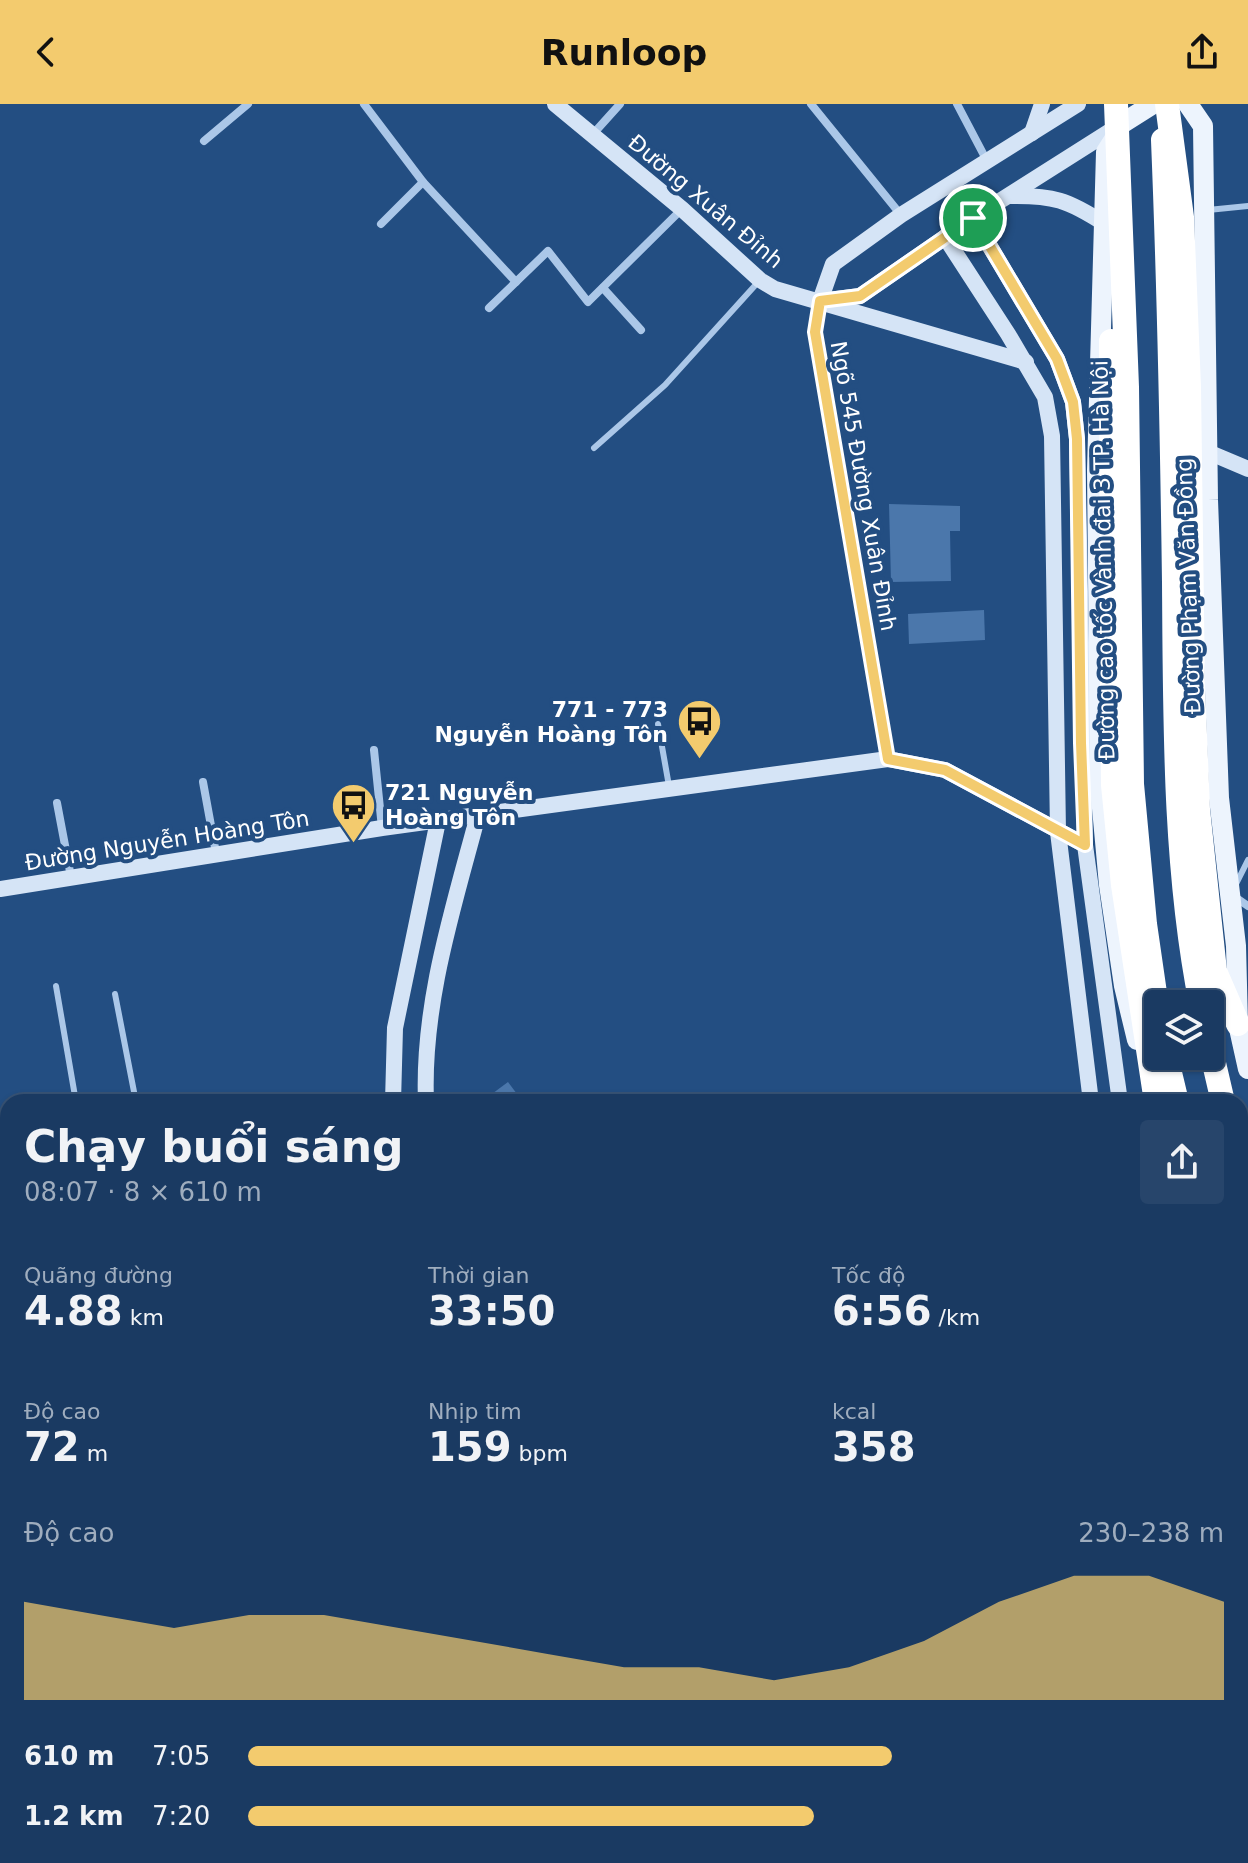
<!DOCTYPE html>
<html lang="vi">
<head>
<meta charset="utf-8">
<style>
	body { margin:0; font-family:"DejaVu Sans",sans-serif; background:#27456b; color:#f1f3f6; height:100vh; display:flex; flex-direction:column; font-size:30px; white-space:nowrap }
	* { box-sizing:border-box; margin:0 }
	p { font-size:26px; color:#9fadbe }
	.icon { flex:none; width:44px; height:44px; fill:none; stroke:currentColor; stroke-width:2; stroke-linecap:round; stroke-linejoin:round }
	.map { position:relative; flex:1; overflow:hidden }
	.sheet { position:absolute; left:0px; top:990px; width:1248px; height:770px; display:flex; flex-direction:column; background:#1a3a62; border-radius:24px 24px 0 0; box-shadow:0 2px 6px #0004,0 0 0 2px #385477 }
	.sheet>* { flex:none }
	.buttons { position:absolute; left:1144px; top:886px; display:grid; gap:16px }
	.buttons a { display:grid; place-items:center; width:80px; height:80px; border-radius:8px; background:#1a3a62; box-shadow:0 2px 6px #0004,0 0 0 2px #385477; font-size:40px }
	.pin { position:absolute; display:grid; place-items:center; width:68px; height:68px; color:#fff; margin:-34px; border:4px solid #fff; border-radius:50%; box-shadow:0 2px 8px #0007 }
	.round { display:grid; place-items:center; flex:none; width:84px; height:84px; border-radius:8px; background:#27456b }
	.head { display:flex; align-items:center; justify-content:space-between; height:136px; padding:0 24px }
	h1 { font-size:44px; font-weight:600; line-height:60px }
	.metrics { display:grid; grid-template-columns:repeat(3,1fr); gap:12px; height:136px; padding:8px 24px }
	.metrics div { display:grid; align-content:center }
	.metrics b { font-size:40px; font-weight:600 }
	.metrics small { font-size:22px; font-weight:400 }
	.metrics p { font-size:22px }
	.chart { height:224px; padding:16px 24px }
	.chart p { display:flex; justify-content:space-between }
	.chart svg { width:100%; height:144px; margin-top:8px; fill:#f3cb6e; opacity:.7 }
	ul { padding:0 24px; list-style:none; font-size:26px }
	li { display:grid; grid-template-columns:128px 96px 1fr; align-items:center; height:60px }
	li i { height:20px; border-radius:10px; background:#f3cb6e }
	header { display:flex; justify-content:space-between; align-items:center; height:104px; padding:0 24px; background:#f3cb6e; color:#111; font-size:36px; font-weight:600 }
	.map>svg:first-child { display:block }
	.water { fill:#47678c; stroke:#9fc2e9; stroke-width:2 }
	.building { fill:#4b77ab }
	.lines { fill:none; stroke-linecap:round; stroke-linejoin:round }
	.lane { stroke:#abc7e8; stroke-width:6 }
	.street { stroke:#abc7e8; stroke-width:8 }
	.secondary { stroke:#d5e4f6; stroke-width:16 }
	.primary { stroke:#edf4fd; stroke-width:20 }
	.highway { stroke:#fff; stroke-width:24 }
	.highway-bridge { stroke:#fff; stroke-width:24 }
	.route-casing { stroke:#fff; stroke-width:16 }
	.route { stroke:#f3cb6e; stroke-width:10 }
	.labels { text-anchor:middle; stroke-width:8; stroke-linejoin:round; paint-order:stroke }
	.street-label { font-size:22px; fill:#fff; stroke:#234e82 }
	.poi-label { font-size:22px; font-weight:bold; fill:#fff; stroke:#234e82; text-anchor:end }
</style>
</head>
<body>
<header><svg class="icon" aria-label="back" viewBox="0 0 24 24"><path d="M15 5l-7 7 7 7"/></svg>Runloop<svg class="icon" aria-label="share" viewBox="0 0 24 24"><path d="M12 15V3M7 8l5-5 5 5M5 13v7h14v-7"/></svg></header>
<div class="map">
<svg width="1248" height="1759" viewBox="0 0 1248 1759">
	<rect width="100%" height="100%" fill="#234e82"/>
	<!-- water -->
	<g class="water">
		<path d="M 8,1597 L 8,1752 L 84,1752 L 80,1759 L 0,1759 L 0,1603 Z"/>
		<path d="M 361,1752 L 522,1752 L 524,1759 L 350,1759 Z"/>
	</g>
	<!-- building -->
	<g class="building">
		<path d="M 889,400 L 960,402 L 960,427 L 950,427 L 951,477 L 891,478 Z"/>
		<path d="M 984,506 L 985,536 L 909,540 L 908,510 Z"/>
		<path d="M 508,978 L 523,998 L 481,998 Z"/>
	</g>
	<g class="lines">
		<!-- lane -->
		<g class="lane">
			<path d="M 1208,106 L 1248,102"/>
			<path d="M 594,344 L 665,281 L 760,176"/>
			<path d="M 658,620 L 669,682"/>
			<path d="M 1236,780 L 1248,756"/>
			<path d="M 56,882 L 76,998"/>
			<path d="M 115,890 L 136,998"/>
			<path d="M 0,1115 L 8,1114"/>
			<path d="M 0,1254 L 8,1253"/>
			<path d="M 0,1326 L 8,1328"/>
			<path d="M 781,1759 L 795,1752"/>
		</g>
		<!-- street -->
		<g class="street">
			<path d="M 364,0 L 423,78 L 516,178"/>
			<path d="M 811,0 L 901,111"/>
			<path d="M 957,0 L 987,57"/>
			<path d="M 593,30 L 620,0"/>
			<path d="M 204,37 L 248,0"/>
			<path d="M 381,120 L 423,78"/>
			<path d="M 603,184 L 641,226"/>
			<path d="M 819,198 L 815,228 L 888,654"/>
			<path d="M 489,204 L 548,147 L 588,198 L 682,105"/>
			<path d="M 374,646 L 382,724"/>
			<path d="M 203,678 L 216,749"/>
			<path d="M 57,699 L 71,773"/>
			<path d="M 1235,793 L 1248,802"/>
			<path d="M 0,1571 L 8,1569"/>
			<path d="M 787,1756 L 788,1759"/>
		</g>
		<!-- secondary -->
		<g class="secondary">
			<path d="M 555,0 L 682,105 L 760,176 L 775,185 L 1026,258"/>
			<path d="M 1032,29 L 1042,0"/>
			<path d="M 1009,92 C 1053,91 1068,96 1105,120"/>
			<path d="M 973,114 L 1057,255 L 1073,298 L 1077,335 L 1085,741 L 1120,998"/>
			<path d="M 945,133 L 1008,230 L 1045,293 L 1052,332 L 1058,728 L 1091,998"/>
			<path d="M 829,196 L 860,192 L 973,114 L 1115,24"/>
			<path d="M 820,197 L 833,160 L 901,111 L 1078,0"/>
			<path d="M 1208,348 L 1248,365"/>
			<path d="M 0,785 L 382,724 L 888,655 L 945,666 L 1085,741"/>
			<path d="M 393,998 L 395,924 L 438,717"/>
			<path d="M 426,998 C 422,900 453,805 478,711"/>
			<path d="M 0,1164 L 8,1165"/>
			<path d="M 0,1192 L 8,1193"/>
			<path d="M 1240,1345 L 1248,1341"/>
			<path d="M 1240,1694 L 1248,1724"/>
			<path d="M 840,1752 L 843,1759"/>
			<path d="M 883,1752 L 885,1759"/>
			<path d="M 1233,1752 L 1237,1759"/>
		</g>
		<!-- primary -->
		<g class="primary">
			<path d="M 1188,0 L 1203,22 L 1208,396 L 1219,694 L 1236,842 L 1238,920 L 1248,965"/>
			<path d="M 1115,24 L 1153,0"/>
			<path d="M 1115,34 L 1106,48 L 1097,366 L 1100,682 L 1109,781 L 1124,882 L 1137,936"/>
			<path d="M 1240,1153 L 1248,1148"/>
			<path d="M 1240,1322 L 1248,1327"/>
		</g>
		<!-- highway -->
		<g class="highway">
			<path d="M 1163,36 C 1169,183 1172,330 1174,478 C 1175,616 1174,764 1201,900"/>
			<path d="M 1193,581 L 1198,705 L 1215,867 L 1238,920"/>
			<path d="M 1112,583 L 1113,681 L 1123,781 L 1156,998"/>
			<path d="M 1210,942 L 1223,998"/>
			<path d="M 1166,952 L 1177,998"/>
			<path d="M 1240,1058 L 1248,1080"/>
			<path d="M 1240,1178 L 1248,1195"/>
		</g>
		<!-- highway-bridge -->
		<g class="highway-bridge">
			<path d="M 1116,0 L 1127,283 L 1132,680 L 1145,820 L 1158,910"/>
			<path d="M 1167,0 L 1182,113 L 1189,283 L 1193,581"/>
			<path d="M 1111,237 L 1112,583"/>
		</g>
	</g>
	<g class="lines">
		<defs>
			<path id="route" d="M 973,114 L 1057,255 L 1073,298 L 1077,335 L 1081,639 L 1085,741 L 945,666 L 888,655 L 815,228 L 820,197 L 860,192 Z"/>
		</defs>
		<!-- route casing -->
		<use href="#route" class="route-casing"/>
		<!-- route -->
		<use href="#route" class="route"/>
	</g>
	<!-- icons -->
	<defs>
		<symbol id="bus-pin" viewBox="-11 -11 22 30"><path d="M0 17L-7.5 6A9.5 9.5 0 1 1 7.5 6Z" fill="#f3cb6e" stroke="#234e82"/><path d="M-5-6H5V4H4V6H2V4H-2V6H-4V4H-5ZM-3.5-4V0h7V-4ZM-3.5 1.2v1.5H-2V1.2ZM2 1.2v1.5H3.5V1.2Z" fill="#111"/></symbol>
	</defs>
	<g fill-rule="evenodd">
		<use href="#bus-pin" x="674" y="592" width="51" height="69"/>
		<use href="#bus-pin" x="328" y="676" width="51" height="69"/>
	</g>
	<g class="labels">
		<!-- street labels -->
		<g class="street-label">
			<text transform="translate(706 97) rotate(40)" y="8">Đường Xuân Đỉnh</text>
			<text transform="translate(864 382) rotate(80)" y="8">Ngõ 545 Đường Xuân Đỉnh</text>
			<text transform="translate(1103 456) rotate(-91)" y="8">Đường cao tốc Vành đai 3 TP. Hà Nội</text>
			<text transform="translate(1188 482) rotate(-92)" y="8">Đường Phạm Văn Đồng</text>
			<text transform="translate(167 736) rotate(-9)" y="8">Đường Nguyễn Hoàng Tôn</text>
		</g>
		<!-- poi labels -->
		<g class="poi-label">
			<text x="668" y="613">771 - 773<tspan x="668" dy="25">Nguyễn Hoàng Tôn</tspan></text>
			<text x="385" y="696" text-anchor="start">721 Nguyễn<tspan x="385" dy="25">Hoàng Tôn</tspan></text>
		</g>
	</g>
</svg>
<div class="buttons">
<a><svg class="icon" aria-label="layers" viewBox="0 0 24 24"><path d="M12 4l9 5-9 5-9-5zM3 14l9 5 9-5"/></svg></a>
</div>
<div class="pin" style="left:973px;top:114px;background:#1e9e55"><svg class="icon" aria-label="arrive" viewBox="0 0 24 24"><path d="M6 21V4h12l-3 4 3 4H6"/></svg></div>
<section class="sheet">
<div class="head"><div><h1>Chạy buổi sáng</h1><p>08:07 · 8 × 610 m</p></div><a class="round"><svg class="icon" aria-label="share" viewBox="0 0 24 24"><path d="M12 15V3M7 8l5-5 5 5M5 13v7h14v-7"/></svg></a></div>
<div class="metrics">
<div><p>Quãng đường</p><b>4.88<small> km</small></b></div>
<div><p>Thời gian</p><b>33:50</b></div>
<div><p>Tốc độ</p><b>6:56<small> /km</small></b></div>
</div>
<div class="metrics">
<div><p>Độ cao</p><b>72<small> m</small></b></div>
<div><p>Nhịp tim</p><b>159<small> bpm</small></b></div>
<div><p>kcal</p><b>358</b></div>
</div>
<div class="chart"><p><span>Độ cao</span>230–238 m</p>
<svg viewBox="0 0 160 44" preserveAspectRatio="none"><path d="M0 44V14L10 18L20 22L30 18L40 18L50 22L60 26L70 30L80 34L90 34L100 38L110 34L120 26L130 14L140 6L150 6L160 14V44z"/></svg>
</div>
<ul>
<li><b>610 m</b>7:05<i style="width:66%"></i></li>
<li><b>1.2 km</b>7:20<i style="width:58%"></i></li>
</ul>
</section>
</div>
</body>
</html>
